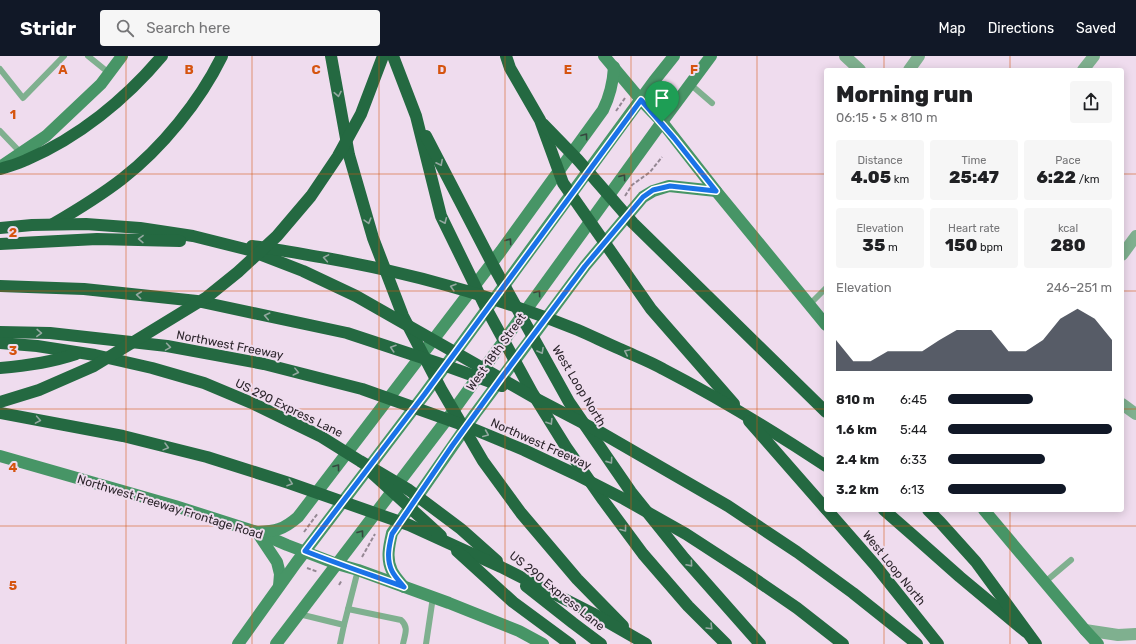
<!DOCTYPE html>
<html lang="en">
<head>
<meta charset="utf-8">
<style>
	body { margin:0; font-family:Rubik,sans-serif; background:#f6f6f6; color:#202124; height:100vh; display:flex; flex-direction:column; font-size:15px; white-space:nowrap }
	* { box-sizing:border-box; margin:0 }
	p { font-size:13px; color:#757577 }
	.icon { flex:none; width:22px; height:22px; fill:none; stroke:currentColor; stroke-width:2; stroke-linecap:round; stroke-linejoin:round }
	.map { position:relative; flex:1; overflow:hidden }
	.panel { position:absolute; left:824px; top:12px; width:300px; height:444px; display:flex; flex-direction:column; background:#fff; border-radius:4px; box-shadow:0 2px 10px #0003 }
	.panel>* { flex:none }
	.pin { position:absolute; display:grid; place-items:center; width:34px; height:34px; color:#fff; margin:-41px -17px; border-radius:50% 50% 50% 0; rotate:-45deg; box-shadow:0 0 4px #0007 }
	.pin .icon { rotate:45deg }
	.round { display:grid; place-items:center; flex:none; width:42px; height:42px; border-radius:4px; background:#f6f6f6 }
	.summary { display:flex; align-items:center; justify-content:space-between; height:68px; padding:0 12px }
	h1 { font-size:22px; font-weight:800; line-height:30px }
	.figures { display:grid; grid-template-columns:repeat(3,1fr); gap:6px; height:68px; padding:4px 12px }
	.figures div { display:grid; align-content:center; border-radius:4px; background:#f6f6f6; text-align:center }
	.figures b { font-size:17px; font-weight:800 }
	.figures small { font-size:11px; font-weight:400 }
	.figures p { font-size:11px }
	.chart { height:112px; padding:8px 12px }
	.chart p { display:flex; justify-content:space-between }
	.chart svg { width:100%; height:72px; margin-top:4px; fill:#111827; opacity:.7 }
	ul { padding:0 12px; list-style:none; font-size:13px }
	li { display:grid; grid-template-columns:64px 48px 1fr; align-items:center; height:30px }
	li i { height:10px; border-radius:5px; background:#111827 }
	header { display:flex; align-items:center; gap:24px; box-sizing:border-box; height:56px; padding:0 20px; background:#111827; color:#fff }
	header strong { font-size:19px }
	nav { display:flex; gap:22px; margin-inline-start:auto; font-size:14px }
	.search { width:280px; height:36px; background:#f6f6f6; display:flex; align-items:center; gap:10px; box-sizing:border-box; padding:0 14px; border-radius:4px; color:#757577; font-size:15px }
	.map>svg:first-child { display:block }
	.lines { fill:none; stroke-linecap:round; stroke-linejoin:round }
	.path { stroke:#948793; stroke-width:2; stroke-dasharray:4 2; stroke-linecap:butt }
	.service { stroke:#7fb08f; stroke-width:6 }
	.minor { stroke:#7fb08f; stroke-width:12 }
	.secondary { stroke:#479566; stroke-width:12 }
	.motorway { stroke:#246941; stroke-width:12 }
	.oneway { stroke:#94a8a0 }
	.oneway2 { stroke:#35473e }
	.route-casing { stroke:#fff; stroke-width:8 }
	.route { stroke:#1a73e8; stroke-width:5 }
	.grid { fill:none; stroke:#d5540f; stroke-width:1; stroke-opacity:0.55 }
	.labels { text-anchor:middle; stroke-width:4; stroke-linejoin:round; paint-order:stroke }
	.street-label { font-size:12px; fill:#2d262d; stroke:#efdcee }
	.grid-label { font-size:13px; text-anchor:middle; font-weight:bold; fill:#d5540f; stroke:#efdcee; stroke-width:4; stroke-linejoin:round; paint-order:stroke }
</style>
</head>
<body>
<header>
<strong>Stridr</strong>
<div class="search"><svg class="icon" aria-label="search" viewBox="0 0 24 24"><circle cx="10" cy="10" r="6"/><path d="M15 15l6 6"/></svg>Search here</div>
<nav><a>Map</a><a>Directions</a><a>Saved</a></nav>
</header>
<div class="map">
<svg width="1136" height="588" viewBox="0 0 1136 588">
	<rect width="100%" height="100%" fill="#efdcee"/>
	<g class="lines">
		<!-- path -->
		<g class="path">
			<path d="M 661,35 L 667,42"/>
			<path d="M 616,55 L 625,42"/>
			<path d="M 625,140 L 632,129 L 650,116 L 662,101"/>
			<path d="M 304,476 L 318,457"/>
			<path d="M 362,501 L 375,478"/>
			<path d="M 307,512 L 318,516"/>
			<path d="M 339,529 L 342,524"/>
		</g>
		<!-- service -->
		<g class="service">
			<path d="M 88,0 L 109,17"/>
			<path d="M 0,13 L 23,42 L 64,0"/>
			<path d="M 690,28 L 712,47"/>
			<path d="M 0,75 L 21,97"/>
			<path d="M 809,249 L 826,232"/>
			<path d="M 1045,526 L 1071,504"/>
			<path d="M 348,553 L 401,564 C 409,571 405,578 403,588"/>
			<path d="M 299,558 L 344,569 L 340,588"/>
			<path d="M 344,569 L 358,514"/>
			<path d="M 426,588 L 433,541"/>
		</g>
		<!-- minor -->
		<g class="minor">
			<path d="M 845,0 L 860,14"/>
			<path d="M 909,14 L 919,0"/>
			<path d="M 1083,14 L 1094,0"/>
			<path d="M 1122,199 L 1136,180"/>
			<path d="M 1122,348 L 1136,358"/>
			<path d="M 1085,574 L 1118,579 L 1136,578"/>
		</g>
		<!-- secondary -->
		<g class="secondary">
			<path d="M 604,0 L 641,44 L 662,66 L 716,135 L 826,269"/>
			<path d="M 0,111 L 46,80 L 101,28 L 122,0"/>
			<path d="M 0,400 L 175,450 L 257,476 L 287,489 L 337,508 L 358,514 L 449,547 L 519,575 L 543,588"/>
			<path d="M 984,454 L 1085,574 L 1098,588"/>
			<path d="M 257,476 C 276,475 283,474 298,461 L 501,195 L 603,54 C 610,40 613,27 614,11"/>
			<path d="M 257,476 L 277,506 L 280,518 L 279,530"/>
			<path d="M 404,531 C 400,526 395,521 392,515 C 386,503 389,490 392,477 L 475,358 L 585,210 L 643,141 L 653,135 L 669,130 L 716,135"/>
			<path d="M 238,588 L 296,507 L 424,339 L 654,25 L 674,0"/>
			<path d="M 276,588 L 451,358 L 662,66 L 711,0"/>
		</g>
		<!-- motorway -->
		<g class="motorway">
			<path d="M 331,0 L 349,99 L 373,182 L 403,260 L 441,333 L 483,405 L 521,457 L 577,523 L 623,570"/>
			<path d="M 393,0 L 416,60 L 441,160 L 485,250 L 533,338 L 566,391 L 603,444 L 643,498 L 688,550 L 726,588"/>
			<path d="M 506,0 L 510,12 L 540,64 L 563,127 L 651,253 L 734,348"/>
			<path d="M 543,68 L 578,104 L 633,167 L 826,356"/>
			<path d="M 426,80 L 494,211 L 569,346 L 631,436 L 684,502 L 760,588"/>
			<path d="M 0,113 C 9,110 18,108 26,104 C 78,82 126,43 162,0"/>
			<path d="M 53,168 C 77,154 100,140 122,123 C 162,92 200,45 222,0"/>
			<path d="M 0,172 L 32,169 L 86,168 L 140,172 L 193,180 L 249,194 L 303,215 L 356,240 L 535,342 L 600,376 L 728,450 L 797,496 L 853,537 L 917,588"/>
			<path d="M 0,188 L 97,183 L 180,185"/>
			<path d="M 252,190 C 277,193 302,198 326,202 C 412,217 497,241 578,274 C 592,280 606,287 620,293 C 635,300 649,305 663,313 C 719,342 773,375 826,410"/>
			<path d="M 0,230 L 84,233 L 197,245 L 347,277 L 441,308 L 502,330"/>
			<path d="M 0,276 L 50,277 L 167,290 L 264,308 L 362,333 L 466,370 L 524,394 L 575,418 L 624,443 L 686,478 L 746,517 L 797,552 L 843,588"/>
			<path d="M 0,287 L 37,290 L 95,299 L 152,312 L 204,327 L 254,348 L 320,380 L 360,405 L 409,434 L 461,473 L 497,505"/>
			<path d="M 0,312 C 25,310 52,306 76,298"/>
			<path d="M 0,346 L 39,334 L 94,310 L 207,241 L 238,216 L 277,180 L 311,140 L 338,100 L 361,58 L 383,0"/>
			<path d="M 0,357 L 123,380 L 207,401 L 289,427 L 409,469 L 501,511 L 592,557 L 646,588"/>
			<path d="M 749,365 L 826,453"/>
			<path d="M 372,417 L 441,480"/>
			<path d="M 827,454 L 875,509 L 938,588"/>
			<path d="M 884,454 L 916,482 L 960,521 L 1026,576"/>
			<path d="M 928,454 L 940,466 L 976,506 L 1036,588"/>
			<path d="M 457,495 L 513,546 L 570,588"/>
			<path d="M 526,530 L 573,567 L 601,588"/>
		</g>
	</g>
	<!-- one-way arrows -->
	<defs><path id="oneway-chevron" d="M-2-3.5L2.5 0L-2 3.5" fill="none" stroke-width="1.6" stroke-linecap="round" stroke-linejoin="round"/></defs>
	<g class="oneway">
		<use href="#oneway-chevron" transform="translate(338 38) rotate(79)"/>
		<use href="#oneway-chevron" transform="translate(440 107) rotate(63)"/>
		<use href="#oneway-chevron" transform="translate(368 165) rotate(74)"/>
		<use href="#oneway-chevron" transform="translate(444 165) rotate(66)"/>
		<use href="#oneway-chevron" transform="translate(141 183) rotate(-179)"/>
		<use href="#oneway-chevron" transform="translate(326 202) rotate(-170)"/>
		<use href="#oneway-chevron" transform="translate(453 231) rotate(-164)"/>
		<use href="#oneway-chevron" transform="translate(139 239) rotate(-174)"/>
		<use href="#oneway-chevron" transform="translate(267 260) rotate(-168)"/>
		<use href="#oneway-chevron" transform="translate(39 277) rotate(2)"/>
		<use href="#oneway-chevron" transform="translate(168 291) rotate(9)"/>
		<use href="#oneway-chevron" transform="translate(393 292) rotate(-162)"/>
		<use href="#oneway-chevron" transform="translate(541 295) rotate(61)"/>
		<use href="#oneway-chevron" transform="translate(627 296) rotate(-155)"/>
		<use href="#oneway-chevron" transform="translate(296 316) rotate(14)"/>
		<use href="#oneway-chevron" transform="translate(38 364) rotate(10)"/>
		<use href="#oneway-chevron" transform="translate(550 366) rotate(58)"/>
		<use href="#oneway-chevron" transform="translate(486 378) rotate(23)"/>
		<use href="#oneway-chevron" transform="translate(166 391) rotate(15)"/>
		<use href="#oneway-chevron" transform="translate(610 405) rotate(55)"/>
		<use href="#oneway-chevron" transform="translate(290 427) rotate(19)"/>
		<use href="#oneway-chevron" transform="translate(624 473) rotate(53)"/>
		<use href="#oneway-chevron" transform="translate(690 508) rotate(49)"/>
		<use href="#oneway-chevron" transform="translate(710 571) rotate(45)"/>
	</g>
	<g class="oneway2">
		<use href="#oneway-chevron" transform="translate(585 80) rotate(-54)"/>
		<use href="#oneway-chevron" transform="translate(623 121) rotate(-54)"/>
		<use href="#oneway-chevron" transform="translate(509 185) rotate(-54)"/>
		<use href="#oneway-chevron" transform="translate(538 237) rotate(-54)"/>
		<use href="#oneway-chevron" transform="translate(337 411) rotate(-53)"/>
		<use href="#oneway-chevron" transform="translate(361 477) rotate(-53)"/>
	</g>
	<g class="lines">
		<defs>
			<path id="route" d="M 641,44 L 674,82 L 716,135 L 670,130 L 653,134 L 643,141 L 585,210 L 502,321 L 452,390 L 392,478 C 389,490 386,503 392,515 C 395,521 400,526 404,531 C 371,519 338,508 305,495 L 424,339 Z"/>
		</defs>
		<!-- route casing -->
		<use href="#route" class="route-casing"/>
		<!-- route -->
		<use href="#route" class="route"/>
	</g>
	<!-- grid -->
	<path class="grid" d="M 126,0 L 126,588M 252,0 L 252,588M 379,0 L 379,588M 505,0 L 505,588M 631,0 L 631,588M 757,0 L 757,588M 884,0 L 884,14M 1010,0 L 1010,14M 0,118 L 826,118M 1122,118 L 1136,118M 0,235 L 826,235M 1122,235 L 1136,235M 0,353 L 826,353M 1122,353 L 1136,353M 884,454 L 884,588M 1010,454 L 1010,588M 0,470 L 1136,470"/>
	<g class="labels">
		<!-- street labels -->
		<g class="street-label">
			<text transform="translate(230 289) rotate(11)" y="4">Northwest Freeway</text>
			<text transform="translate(496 296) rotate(-54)" y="4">West 18th Street</text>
			<text transform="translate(579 330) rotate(59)" y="4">West Loop North</text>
			<text transform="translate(289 352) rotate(26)" y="4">US 290 Express Lane</text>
			<text transform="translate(541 388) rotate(24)" y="4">Northwest Freeway</text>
			<text transform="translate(170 451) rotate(17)" y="4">Northwest Freeway Frontage Road</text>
			<text transform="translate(894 512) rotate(51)" y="4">West Loop North</text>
			<text transform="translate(557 535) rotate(39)" y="4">US 290 Express Lane</text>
		</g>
	</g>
	<g class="grid-label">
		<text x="63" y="18">A</text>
		<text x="189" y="18">B</text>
		<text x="316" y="18">C</text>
		<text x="442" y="18">D</text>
		<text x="568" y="18">E</text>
		<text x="694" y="18">F</text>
		<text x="13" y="63">1</text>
		<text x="13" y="181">2</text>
		<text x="13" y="299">3</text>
		<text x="13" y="416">4</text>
		<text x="13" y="534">5</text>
	</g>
</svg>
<div class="pin" style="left:662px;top:66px;background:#1e9e55"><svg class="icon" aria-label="arrive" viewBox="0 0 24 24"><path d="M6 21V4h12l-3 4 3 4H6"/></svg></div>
<section class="panel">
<div class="summary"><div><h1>Morning run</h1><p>06:15 · 5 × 810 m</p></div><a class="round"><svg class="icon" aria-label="share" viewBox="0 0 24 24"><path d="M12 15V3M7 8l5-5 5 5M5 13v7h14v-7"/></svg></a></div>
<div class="figures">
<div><p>Distance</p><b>4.05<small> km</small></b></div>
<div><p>Time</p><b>25:47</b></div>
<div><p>Pace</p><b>6:22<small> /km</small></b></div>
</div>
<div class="figures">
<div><p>Elevation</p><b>35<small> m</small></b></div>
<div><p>Heart rate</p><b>150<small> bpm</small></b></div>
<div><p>kcal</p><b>280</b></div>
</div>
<div class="chart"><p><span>Elevation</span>246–251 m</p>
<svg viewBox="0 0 160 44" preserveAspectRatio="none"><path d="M0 44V25L10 38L20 38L30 32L40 32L50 32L60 25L70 19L80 19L90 19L100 32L110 32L120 25L130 12L140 6L150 12L160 25V44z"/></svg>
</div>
<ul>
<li><b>810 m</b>6:45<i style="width:52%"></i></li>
<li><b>1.6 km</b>5:44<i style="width:100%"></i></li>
<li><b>2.4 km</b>6:33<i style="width:59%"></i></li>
<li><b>3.2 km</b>6:13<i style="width:72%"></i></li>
</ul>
</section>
</div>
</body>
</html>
